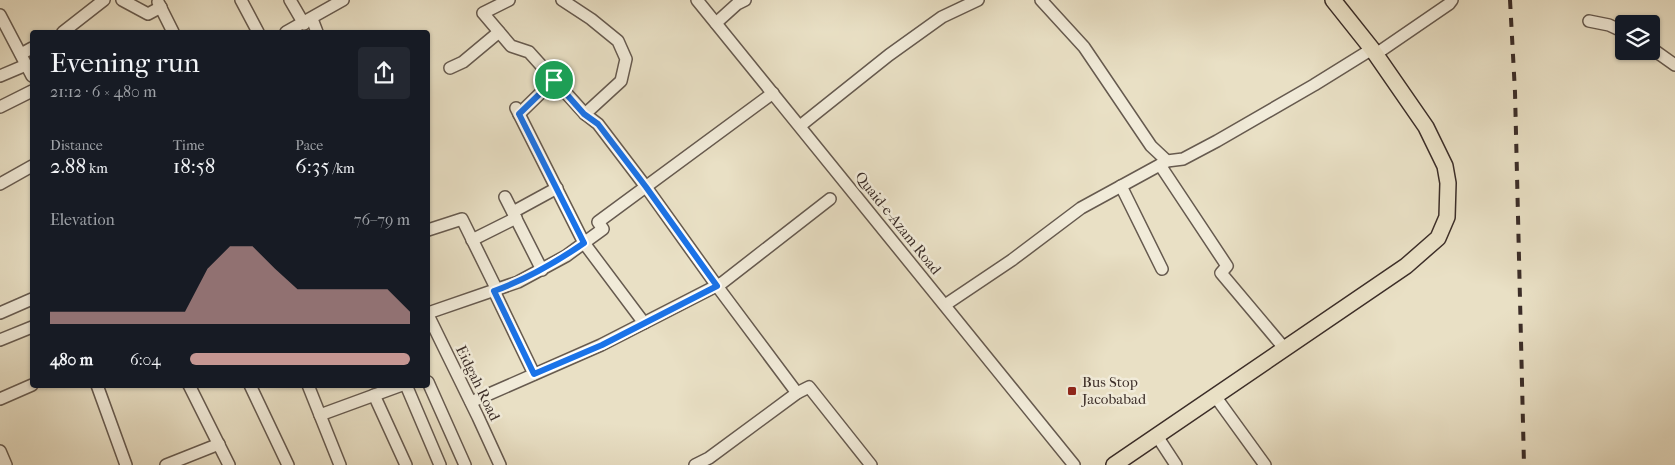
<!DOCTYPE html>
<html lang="en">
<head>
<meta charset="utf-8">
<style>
	body { margin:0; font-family:"IM FELL French Canon",serif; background:#242831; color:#f1f3f6; height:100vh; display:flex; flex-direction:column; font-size:19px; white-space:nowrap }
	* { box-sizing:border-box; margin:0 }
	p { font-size:16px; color:#9ea1a6 }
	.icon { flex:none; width:28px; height:28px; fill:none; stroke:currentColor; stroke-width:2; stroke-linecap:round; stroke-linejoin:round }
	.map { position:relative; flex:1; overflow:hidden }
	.panel { position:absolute; left:30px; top:30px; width:400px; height:358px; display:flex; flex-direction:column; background:#171b24; border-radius:5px; box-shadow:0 1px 4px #0004 }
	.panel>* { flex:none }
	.fabs { position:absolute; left:1615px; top:15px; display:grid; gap:10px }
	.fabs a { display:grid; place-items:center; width:45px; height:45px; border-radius:5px; background:#171b24; box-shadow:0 1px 4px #0004; font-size:25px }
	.pin { position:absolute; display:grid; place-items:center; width:42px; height:42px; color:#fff; margin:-21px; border:2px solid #fff; border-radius:50%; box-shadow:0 1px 5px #0007 }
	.round { display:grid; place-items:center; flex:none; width:52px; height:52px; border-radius:5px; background:#242831 }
	.head { display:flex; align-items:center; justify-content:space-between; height:85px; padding:0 20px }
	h1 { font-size:28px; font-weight:600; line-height:38px }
	.figures { display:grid; grid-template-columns:repeat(3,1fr); gap:8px; height:85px; padding:5px 20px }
	.figures div { display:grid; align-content:center }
	.figures b { font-size:21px; font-weight:600 }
	.figures small { font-size:14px; font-weight:400 }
	.figures p { font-size:14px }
	.chart { height:140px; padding:10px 20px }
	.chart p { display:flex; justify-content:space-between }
	.chart svg { width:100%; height:90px; margin-top:5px; fill:#c59692; opacity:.7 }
	ul { padding:0 20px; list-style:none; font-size:16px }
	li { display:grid; grid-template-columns:80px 60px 1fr; align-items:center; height:38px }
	li i { height:12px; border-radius:6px; background:#c59692 }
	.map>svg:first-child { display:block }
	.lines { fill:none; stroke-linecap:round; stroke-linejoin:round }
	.minor-casing { stroke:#665a4f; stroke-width:14 }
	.major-casing { stroke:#3b2d28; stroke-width:18 }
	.minor { stroke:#f1ebd9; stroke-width:11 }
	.major { stroke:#e9e0c5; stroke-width:15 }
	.rail { stroke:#3b2d28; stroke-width:4; stroke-dasharray:9 9; stroke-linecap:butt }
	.route-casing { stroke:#fff; stroke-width:10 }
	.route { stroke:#1a73e8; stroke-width:6 }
	.poi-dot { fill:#8f2418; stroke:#f1ebd9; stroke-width:2 }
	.labels { text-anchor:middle; stroke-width:5; stroke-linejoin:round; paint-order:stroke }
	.street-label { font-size:15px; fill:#3b2d28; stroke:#f1ebd9 }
	.poi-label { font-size:15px; fill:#3b2d28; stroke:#f1ebd9; text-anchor:start }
</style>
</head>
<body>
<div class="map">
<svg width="1675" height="465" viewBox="0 0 1675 465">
	<rect width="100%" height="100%" fill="#e9e0c5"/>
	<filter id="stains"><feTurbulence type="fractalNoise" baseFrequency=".004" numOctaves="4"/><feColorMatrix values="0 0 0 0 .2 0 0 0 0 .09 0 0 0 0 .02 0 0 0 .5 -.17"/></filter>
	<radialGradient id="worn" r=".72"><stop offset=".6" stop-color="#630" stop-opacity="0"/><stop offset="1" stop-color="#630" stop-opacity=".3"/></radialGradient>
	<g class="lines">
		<defs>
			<g id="minor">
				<path d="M 122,0 L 148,14 L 161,7"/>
				<path d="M 241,0 L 258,32"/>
				<path d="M 290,0 L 304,24"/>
				<path d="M 509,0 L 483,13 L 511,46 L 529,52 L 585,114 L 598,124 L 646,187 L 717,286 L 797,393"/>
				<path d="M 562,0 L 591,19 L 618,41 L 626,59 L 621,81 L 585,114"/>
				<path d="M 697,0 L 1074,465"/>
				<path d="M 1041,0 L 1084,47 L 1151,146 L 1167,161 L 1183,159 L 1217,141 L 1314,85 L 1372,49"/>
				<path d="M 158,2 L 173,32"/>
				<path d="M 0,15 L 32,76"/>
				<path d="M 312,19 L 317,32"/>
				<path d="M 1589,21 L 1609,25 L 1624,32"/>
				<path d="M 716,23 L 737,4 L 745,0"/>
				<path d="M 63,32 L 104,0"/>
				<path d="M 286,32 L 343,0"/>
				<path d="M 1651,48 L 1675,65"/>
				<path d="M 21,54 L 32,48"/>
				<path d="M 1376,54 L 1449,4 L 1452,0"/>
				<path d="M 450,68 L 463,62 L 499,32"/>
				<path d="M 0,76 L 26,65"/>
				<path d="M 0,107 L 32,91"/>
				<path d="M 516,108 L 584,243 L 644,323"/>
				<path d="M 519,114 L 554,80"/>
				<path d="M 800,126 L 889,55 L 942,17 L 978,0"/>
				<path d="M 1160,165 L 1227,266 L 1221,273 L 1285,349"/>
				<path d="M 0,184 L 32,166"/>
				<path d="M 1121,186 L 1162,269"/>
				<path d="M 505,197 L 542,270"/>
				<path d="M 513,212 L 557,188"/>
				<path d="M 428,230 L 462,219 L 497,290"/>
				<path d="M 472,240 L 516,218"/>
				<path d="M 494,291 L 534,374"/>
				<path d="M 945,305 L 1012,260 L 1081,208 L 1167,161"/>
				<path d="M 0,313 L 32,299"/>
				<path d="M 428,313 L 518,282 L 566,256 L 603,229 L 598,222 L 773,93"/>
				<path d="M 428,315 L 478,417 L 500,465"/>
				<path d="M 0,340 L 32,327"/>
				<path d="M 428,382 L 465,465"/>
				<path d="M 97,385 L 126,465"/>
				<path d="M 189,385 L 229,465"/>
				<path d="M 250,385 L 288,465"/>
				<path d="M 308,385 L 340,465"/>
				<path d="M 406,385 L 440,465"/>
				<path d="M 374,395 L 406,465"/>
				<path d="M 1215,396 L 1265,465"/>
				<path d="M 0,399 L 32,385"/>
				<path d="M 471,402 L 601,345 L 722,283 L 830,199"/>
				<path d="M 320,415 L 402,385"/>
				<path d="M 1157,436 L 1176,465"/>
				<path d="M 0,451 L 6,465"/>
				<path d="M 166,465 L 219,444"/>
				<path d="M 695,465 L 709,458 L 797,393 L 809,387 L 871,465"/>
			</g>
			<path id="major" d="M 1114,465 L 1406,266 L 1438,238 L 1447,217 L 1448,183 L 1445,166 L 1426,127 L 1372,49 L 1333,0"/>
		</defs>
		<!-- minor casing -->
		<use href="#minor" class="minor-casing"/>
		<!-- major casing -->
		<use href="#major" class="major-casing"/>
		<!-- minor -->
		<use href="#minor" class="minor"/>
		<!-- major -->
		<use href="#major" class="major"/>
		<!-- rail -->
		<path class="rail" d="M 1510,0 L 1515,92 L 1524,465"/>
	</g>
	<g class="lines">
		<defs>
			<path id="route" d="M 554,80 L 584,114 L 598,124 L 646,187 L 717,286 L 602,345 L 534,374 L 494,291 C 527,279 555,263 584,243 L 519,114 Z"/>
		</defs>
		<!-- route casing -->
		<use href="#route" class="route-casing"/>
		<!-- route -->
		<use href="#route" class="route"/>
	</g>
	<!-- markers -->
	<rect class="poi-dot" x="1067" y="386" width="10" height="10" rx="2.5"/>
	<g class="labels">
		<!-- street labels -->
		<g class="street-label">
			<text transform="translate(898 223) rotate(51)" y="5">Quaid-e-Azam Road</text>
			<text transform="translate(478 383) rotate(64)" y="5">Eidgah Road</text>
		</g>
		<!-- poi labels -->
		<g class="poi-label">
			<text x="1082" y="387">Bus Stop<tspan x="1082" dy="17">Jacobabad</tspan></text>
		</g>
	</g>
	<rect width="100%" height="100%" filter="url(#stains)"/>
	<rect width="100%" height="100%" fill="url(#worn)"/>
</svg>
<div class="fabs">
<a><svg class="icon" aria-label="layers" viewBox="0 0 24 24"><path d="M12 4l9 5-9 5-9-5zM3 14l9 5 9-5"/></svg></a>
</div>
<div class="pin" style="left:554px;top:80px;background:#1e9e55"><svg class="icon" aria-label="arrive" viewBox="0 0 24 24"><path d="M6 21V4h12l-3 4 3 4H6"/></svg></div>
<section class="panel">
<div class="head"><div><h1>Evening run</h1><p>21:12 · 6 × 480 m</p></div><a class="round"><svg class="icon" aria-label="share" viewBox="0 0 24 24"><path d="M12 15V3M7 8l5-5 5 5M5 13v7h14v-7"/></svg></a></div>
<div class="figures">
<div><p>Distance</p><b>2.88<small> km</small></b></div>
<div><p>Time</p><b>18:58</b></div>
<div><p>Pace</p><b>6:35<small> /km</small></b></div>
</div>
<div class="chart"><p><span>Elevation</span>76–79 m</p>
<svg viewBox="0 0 160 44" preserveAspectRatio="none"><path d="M0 44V38L10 38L20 38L30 38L40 38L50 38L60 38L70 17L80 6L90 6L100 17L110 27L120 27L130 27L140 27L150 27L160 38V44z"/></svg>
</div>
<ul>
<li><b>480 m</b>6:04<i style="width:100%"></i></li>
</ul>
</section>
</div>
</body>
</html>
